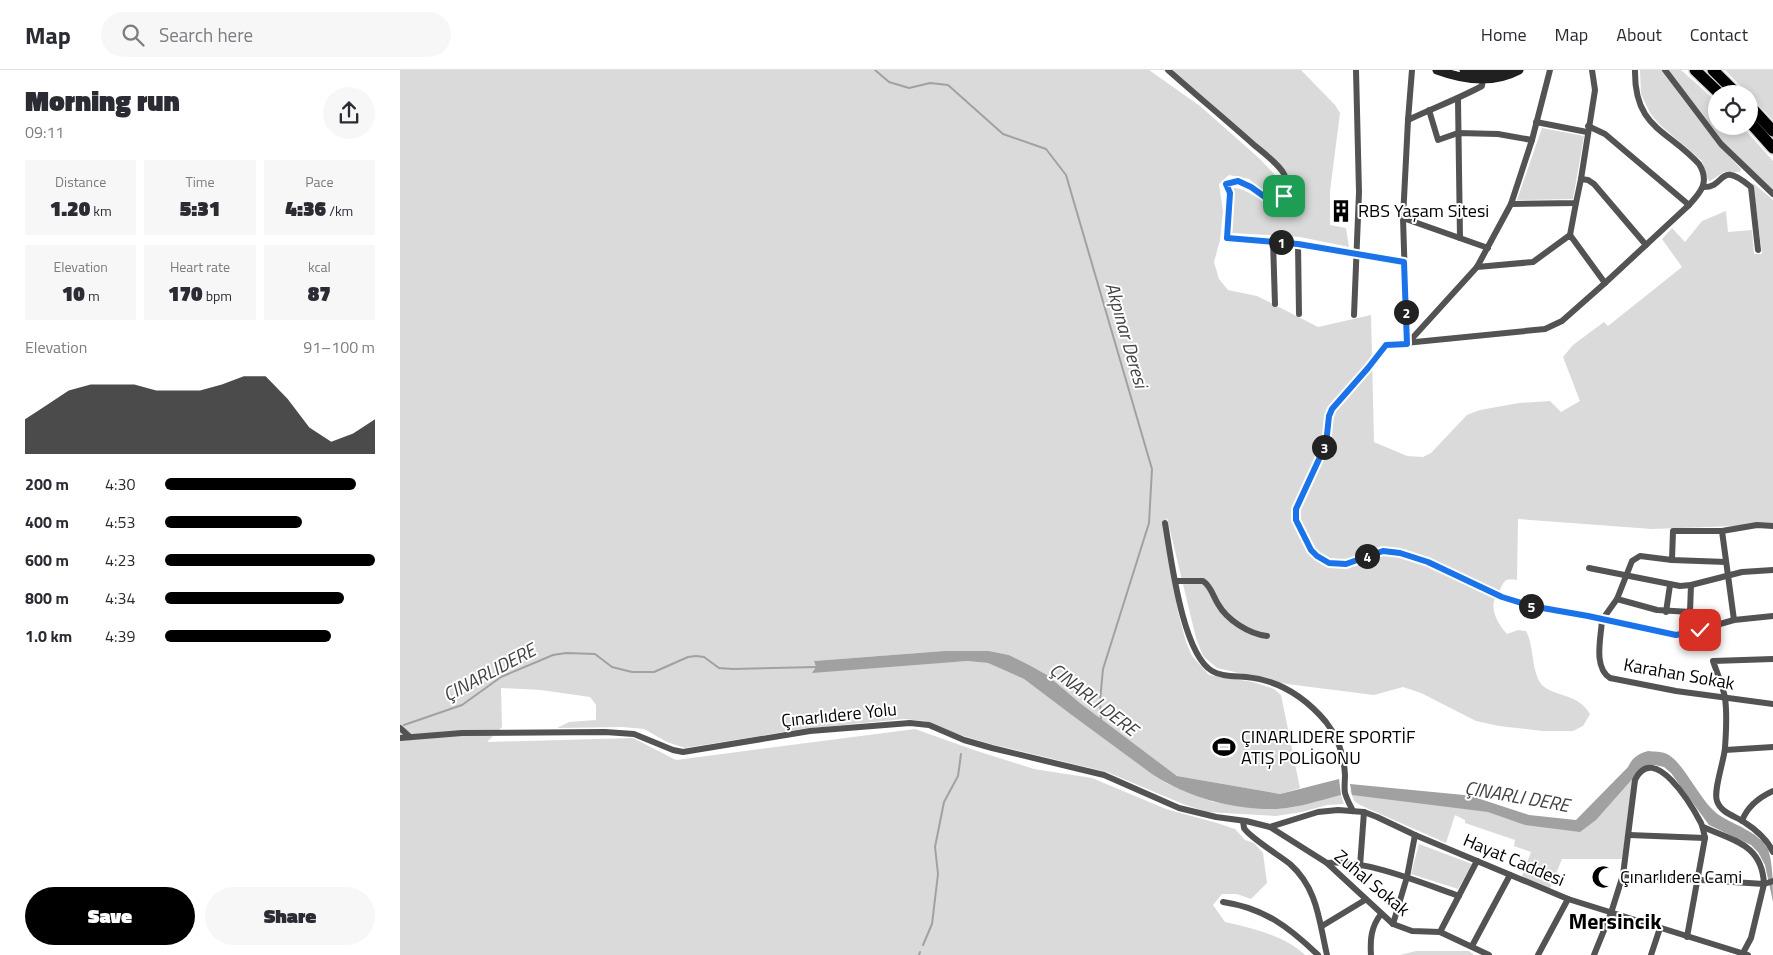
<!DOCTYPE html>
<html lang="en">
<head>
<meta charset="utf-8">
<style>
	body { margin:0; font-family:"Titillium Web",sans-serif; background:#f7f7f7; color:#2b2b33; height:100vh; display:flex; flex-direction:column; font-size:19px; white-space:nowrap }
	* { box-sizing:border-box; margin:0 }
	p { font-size:16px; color:#7c7c81 }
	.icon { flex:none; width:28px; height:28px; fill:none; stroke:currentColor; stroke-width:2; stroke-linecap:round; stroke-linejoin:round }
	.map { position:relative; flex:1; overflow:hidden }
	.side { display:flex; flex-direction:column; background:#fff; width:400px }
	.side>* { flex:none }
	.fabs { position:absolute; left:1308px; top:15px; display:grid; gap:10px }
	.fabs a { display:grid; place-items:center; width:50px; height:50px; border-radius:50%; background:#fff; box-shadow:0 2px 8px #0003; font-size:25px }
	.pin { position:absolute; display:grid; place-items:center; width:42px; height:42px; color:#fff; margin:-21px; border-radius:10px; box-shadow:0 2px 8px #0006 }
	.km { position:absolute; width:25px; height:25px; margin:-12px; border-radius:50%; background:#222; color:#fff; font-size:14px; line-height:25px; text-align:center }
	.round { display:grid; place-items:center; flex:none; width:52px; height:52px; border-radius:26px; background:#f7f7f7 }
	.summary { display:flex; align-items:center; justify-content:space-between; height:85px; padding:0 25px }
	h1 { font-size:28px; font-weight:800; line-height:38px }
	.metrics { display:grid; grid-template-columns:repeat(3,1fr); gap:8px; height:85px; padding:5px 25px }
	.metrics div { display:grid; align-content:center; border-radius:0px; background:#f7f7f7; text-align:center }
	.metrics b { font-size:21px; font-weight:800 }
	.metrics small { font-size:14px; font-weight:400 }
	.metrics p { font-size:14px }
	.chart { height:140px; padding:10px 25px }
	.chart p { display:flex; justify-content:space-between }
	.chart svg { width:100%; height:90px; margin-top:5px; fill:#000; opacity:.7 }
	.cta { display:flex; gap:10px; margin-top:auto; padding:10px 25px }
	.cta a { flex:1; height:58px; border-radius:30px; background:#000; color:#fff; font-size:20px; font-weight:800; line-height:58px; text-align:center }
	.cta a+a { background:#f7f7f7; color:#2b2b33 }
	ul { padding:0 25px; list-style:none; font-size:16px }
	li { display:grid; grid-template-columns:80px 60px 1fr; align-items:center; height:38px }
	li i { height:12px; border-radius:6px; background:#000 }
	header { display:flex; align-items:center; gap:30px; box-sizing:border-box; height:70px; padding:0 25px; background:#fff; border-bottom:1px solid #e1e1e2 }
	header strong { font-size:24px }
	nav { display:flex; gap:28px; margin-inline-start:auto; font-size:18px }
	.search { width:350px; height:45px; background:#f7f7f7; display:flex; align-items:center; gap:12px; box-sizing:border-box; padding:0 18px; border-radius:28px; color:#7c7c81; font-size:19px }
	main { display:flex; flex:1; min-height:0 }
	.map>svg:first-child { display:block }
	.green { fill:#dadada }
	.water { fill:#a1a1a1 }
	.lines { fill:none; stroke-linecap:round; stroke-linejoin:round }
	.stream { stroke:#a1a1a1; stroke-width:2 }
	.motorway-casing { stroke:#dbdbdb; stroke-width:14 }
	.minor { stroke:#535353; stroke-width:6 }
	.secondary { stroke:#202020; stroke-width:9 }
	.motorway { stroke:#000; stroke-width:11 }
	.route-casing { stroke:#fff; stroke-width:10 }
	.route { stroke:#1a73e8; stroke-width:6 }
	.labels { text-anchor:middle; stroke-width:4; stroke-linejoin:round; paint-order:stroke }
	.poi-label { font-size:18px; fill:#000; stroke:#fff; text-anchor:start }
	.street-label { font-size:18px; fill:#000; stroke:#fff }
	.water-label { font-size:19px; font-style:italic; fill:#424242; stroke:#fff }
	.district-label { font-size:22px; font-weight:bold; fill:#000; stroke:#fff }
</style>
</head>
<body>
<header>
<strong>Map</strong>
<div class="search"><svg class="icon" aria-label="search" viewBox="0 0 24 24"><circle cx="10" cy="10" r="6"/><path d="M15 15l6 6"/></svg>Search here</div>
<nav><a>Home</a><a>Map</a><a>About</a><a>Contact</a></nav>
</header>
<main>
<section class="side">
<div class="summary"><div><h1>Morning run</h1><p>09:11</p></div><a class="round"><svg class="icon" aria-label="share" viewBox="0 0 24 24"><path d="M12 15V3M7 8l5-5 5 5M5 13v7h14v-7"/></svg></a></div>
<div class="metrics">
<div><p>Distance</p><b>1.20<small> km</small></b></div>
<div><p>Time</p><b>5:31</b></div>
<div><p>Pace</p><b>4:36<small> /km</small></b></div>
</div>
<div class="metrics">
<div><p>Elevation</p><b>10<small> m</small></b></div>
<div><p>Heart rate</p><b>170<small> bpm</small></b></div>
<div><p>kcal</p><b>87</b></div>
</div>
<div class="chart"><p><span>Elevation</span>91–100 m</p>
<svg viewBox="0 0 160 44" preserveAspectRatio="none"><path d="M0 44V27L10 20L20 13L30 10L40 10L50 10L60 13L70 13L80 13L90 10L100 6L110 6L120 17L130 31L140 38L150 34L160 27V44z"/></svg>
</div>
<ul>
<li><b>200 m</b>4:30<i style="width:91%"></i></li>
<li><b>400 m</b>4:53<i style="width:65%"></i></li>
<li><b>600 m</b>4:23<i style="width:100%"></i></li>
<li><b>800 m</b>4:34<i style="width:85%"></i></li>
<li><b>1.0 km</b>4:39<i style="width:79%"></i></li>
</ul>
<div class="cta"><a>Save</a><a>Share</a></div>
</section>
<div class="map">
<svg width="1373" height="885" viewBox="0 0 1373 885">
	<rect width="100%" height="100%" fill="#fff"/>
	<!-- green -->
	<g class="green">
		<path d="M 0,0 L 749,0 L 800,36 L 860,89 L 876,106 L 880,114 L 880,120 L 876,125 L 870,126 L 849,109 L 829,105 L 819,114 L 823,141 L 820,170 L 814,192 L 819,209 L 828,220 L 857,226 L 918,257 L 971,245 L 974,372 L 1007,386 L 1023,387 L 1031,383 L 1067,345 L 1080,340 L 1119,333 L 1150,331 L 1161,342 L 1180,331 L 1163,287 L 1173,275 L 1204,252 L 1208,256 L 1282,197 L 1262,169 L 1272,158 L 1285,172 L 1302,151 L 1326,141 L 1328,162 L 1352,160 L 1354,184 L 1362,184 L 1353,113 L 1373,130 L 1373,456 L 1363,455 L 1252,459 L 1118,449 L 1117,510 C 1106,508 1104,510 1100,520 C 1098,524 1095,527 1094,531 C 1091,543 1100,556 1107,564 L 1118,560 L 1126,561 C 1134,576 1131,595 1139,611 C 1149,628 1177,621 1190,644 L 1183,656 L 1173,661 L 1143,661 L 1099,656 L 1076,651 L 1021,623 L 1003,617 L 974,625 L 887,614 L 817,598 L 803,586 L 796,568 L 767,448 L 763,456 L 778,542 L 786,572 L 792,586 L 809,605 L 853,612 L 874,619 L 881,625 L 900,718 L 880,724 L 777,706 L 680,633 L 647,605 L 609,585 L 589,581 L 544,581 L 414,591 L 416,597 L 567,591 L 588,593 L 624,609 L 669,643 L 766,713 L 813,732 L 848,737 L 878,739 L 894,737 L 941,725 L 944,734 L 927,735 L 902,742 L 876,746 L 807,742 L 783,734 L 707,702 L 591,674 L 557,664 L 525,651 L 504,649 L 402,659 L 285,678 L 267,672 L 244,659 L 223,657 L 157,658 L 169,652 L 196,650 L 196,635 L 190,627 L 141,620 L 101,618 L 102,657 L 87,672 L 233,668 L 276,690 L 515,659 L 574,680 L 634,699 L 692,708 L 766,739 L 817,753 L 835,759 L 845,770 L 854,773 L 863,783 L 867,813 L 851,829 L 837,824 L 822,824 L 813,835 L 825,852 C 851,858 886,866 905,885 L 0,885 Z"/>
		<path d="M 774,0 L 901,0 L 935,35 L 940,43 L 930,121 L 930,155 L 946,158 L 949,177 L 900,167 L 832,163 L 834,118 C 849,119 855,130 868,130 C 873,130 879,127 884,125 L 883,103 L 774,5 Z"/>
		<path d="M 1240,0 L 1262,0 C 1287,35 1311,68 1341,99 L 1340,102 L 1324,102 L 1310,111 L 1308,110 L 1302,91 L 1259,54 L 1250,43 L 1241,24 Z"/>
		<path d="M 1269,0 L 1281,0 L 1316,31 L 1316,56 L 1342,56 L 1373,91 L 1373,120 L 1334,85 L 1306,51 Z"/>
		<path d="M 1325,0 L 1373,0 L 1373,50 Z"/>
		<path d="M 1142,58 L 1184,66 L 1173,129 L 1117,130 Z"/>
		<path d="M 1235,693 L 1222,789 L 1162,789 L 1149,821 L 1121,809 L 1131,782 L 1114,776 L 1115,770 L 1065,753 L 1065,750 L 1055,745 L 1046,773 L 960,735 L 954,731 L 950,720 L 1174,755 Z"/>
		<path d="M 1019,774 L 1072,794 L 1058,819 L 1011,804 Z"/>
		<path d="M 1016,881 L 1069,881 L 1074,885 L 1000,885 Z"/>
	</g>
	<!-- water -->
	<g class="water">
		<path d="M 544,581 L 589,581 L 609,585 L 629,595 L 647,605 L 680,633 L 777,706 L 880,724 L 939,709 L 941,725 C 921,730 898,738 877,739 C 833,740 789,728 752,704 L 669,643 L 624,609 L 588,593 L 567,591 L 412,603 L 416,597 L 414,591 Z"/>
		<path d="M 1248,681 C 1254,682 1261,681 1267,684 C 1284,692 1300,732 1319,745 C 1336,756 1357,761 1368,779 C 1373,793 1373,816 1373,832 L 1365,795 L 1358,782 L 1351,775 L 1309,755 L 1271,703 L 1264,697 L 1255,695 L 1242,698 L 1196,750 L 1180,762 L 1125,755 L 1088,742 L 952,725 L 950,714 L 1064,725 L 1074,727 L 1129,745 L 1176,750 L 1228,697 C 1233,687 1238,684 1248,681 Z"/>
	</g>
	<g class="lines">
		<!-- stream -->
		<g class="stream">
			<path d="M 475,0 L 489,12 L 509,18 L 530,13 L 548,15 L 603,64 L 646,79 L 666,105 L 752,399 L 749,453 L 703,599 L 700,631 L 701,650"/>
			<path d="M 4,655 L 62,635 L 101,607 L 153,585 L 166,583 L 195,584 L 212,597 L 232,602 L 254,602 L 288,587 L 296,586 L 304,587 L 319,598 L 333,599 L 416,597"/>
			<path d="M 523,875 L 532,854 L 538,804 L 535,777 L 544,732 L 558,706 L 561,684"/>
			<path d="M 519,885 L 520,882"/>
		</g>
		<defs>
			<g id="motorway">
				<path d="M 1295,0 L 1320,24"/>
				<path d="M 1313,0 L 1337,24"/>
				<path d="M 1349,35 L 1373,61"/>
				<path d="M 1349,51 L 1373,78"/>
			</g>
		</defs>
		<!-- motorway casing -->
		<use href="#motorway" class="motorway-casing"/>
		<!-- minor -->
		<g class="minor">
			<path d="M 768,0 C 796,25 825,49 853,74 C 861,81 879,94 884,104 C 891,119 885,129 869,130 L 851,117 L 838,111 L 826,114 L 830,123 L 827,168 L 898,174 L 1004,192"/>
			<path d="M 1012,0 L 1008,50 C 1033,38 1058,29 1082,16 L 1083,7"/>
			<path d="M 1265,0 L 1321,74 L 1373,124"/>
			<path d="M 1058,30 L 1060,168"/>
			<path d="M 1029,40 L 1038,70 L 1058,63 L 1098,64 L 1132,70"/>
			<path d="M 1136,52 L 1187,62"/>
			<path d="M 1188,56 L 1205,64 L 1289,135"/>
			<path d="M 1181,109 L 1195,20 L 1192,0"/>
			<path d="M 1303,117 C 1327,118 1317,89 1351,117 L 1358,180"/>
			<path d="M 1111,134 L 1176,133 L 1181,109 L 1188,110 L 1194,114 L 1246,175"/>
			<path d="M 1003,148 L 1088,178"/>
			<path d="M 1170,165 L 1176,133"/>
			<path d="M 873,171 L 875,234"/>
			<path d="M 898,174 L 899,244"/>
			<path d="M 1077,197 L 1133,192 L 1170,165 L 1205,213 L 1162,251 L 1145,259 L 985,275 L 968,298 L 932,339 L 929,346 L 926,374 L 895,439 L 896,451 L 911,480 L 917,486 L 929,493 L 946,494 L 983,481 L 1000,483 L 1028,491 L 1087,521 L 1116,532 L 1202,550 C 1201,568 1193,597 1210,608 L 1276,621 L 1373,634"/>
			<path d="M 1205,213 L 1289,135 C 1301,122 1310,112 1299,94 C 1267,59 1234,58 1235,0"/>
			<path d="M 954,245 L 959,122 L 956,0"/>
			<path d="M 1007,274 L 1077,197 L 1111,134 L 1132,70 L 1150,0"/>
			<path d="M 1007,274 L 1003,148 L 1008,50"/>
			<path d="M 765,453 C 771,487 782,583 812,601 C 822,607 835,606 846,607 C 879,610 905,627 926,652 C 938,667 944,686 945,705 C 945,711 944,717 945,723 C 947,730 950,735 953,741"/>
			<path d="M 1322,461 L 1334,550"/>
			<path d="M 1272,490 L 1273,461 L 1322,461 L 1357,455 L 1373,456"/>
			<path d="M 1326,492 L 1272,490 L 1240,486 L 1232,491 L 1217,529 L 1202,550 L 1281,565 L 1334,550 L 1373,546"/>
			<path d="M 1189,498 L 1280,516 L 1291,515 L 1342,502 L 1373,500"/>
			<path d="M 776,511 L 803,511 C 811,516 813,526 818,534 C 827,550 849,564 867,566"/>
			<path d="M 1217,529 L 1257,540 L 1290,542 L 1291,515"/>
			<path d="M 1266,542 L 1270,515"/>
			<path d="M 1373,589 L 1313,591 C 1317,603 1323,616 1325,628 C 1327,642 1326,664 1325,678 C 1324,691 1313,721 1317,731 C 1321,743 1335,746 1344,752 C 1355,759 1367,769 1373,782"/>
			<path d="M 0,658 L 10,667"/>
			<path d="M 0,668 L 62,663 L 205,662 L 234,664 L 273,680 L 283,682 L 410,661 L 510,653 L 529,655 L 564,670 L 592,678 L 704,705 L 779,738 L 816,747 L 846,751 L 870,757 L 927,793 L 993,854 L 1012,861 L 1040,862 L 1089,885"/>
			<path d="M 1325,680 L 1373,677"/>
			<path d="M 843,751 C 843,752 844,757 844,758 C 849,767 880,786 890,794 C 918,819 919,851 927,885"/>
			<path d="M 1342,751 C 1347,737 1360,727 1373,721"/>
			<path d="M 870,757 L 918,742 L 938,740 L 964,742 L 977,747 L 1015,765 L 1168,829 L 1348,885"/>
			<path d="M 1229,765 L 1305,768"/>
			<path d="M 927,793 C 965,789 1022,813 1059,826"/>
			<path d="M 960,796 L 964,742"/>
			<path d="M 1223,805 L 1364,814 C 1362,774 1334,771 1303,757"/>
			<path d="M 823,832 C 864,838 889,857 918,885"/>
			<path d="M 993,854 L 1007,807 L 1015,765"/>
			<path d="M 922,856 L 965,830"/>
			<path d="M 1040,862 L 1077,791"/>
			<path d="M 1072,876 L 1110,805"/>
			<path d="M 971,885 C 970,869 971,857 981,844"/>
			<path d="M 1138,885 L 1168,829"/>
			<path d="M 1194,885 L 1211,843 L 1223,805 L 1235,710 C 1254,671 1292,736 1301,753 C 1303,758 1304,763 1305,768 L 1287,867"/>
			<path d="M 1251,885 L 1260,858"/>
			<path d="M 1342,885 L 1351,868 L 1364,814 L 1373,811"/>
		</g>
		<!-- secondary -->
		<g class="secondary">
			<path d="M 1037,0 C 1064,10 1093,14 1119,0"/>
			<path d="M 1064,0 L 1081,3 L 1104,0"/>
		</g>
		<!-- motorway -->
		<use href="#motorway" class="motorway"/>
	</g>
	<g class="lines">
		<defs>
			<path id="route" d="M 884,126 L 878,130 L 869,130 L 851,117 L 838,111 L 826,114 L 830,123 L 827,168 L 898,174 L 1004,192 L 1007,274 L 986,275 L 968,298 L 932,339 L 929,346 L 926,374 L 896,439 L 896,450 L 911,480 L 917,486 L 929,493 L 946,494 L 983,481 L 1000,483 L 1028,492 L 1102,527 L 1131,536 L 1188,546 L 1276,565 L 1300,560"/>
		</defs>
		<!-- route casing -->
		<use href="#route" class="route-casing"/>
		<!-- route -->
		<use href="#route" class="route"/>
	</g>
	<!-- icons -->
	<defs>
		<symbol id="building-bare" viewBox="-9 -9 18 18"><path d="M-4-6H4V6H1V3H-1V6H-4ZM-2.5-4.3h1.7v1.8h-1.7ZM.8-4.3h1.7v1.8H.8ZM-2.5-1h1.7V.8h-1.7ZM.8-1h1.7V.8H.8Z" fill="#000" stroke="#fff" stroke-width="2.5" paint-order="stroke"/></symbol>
		<symbol id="stadium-bare" viewBox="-9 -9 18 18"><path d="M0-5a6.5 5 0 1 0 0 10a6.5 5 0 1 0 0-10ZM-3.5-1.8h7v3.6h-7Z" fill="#000" stroke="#fff" stroke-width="2.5" paint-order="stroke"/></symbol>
		<symbol id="mosque-bare" viewBox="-9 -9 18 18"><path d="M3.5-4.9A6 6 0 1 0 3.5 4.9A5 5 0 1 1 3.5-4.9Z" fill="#000" stroke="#fff" stroke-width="2.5" paint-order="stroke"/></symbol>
	</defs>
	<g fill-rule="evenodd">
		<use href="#building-bare" x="925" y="125" width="32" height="32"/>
		<use href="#stadium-bare" x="808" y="661" width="32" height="32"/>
		<use href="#mosque-bare" x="1187" y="791" width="32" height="32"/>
	</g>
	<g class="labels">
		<!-- poi labels -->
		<g class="poi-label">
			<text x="958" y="147">RBS Yaşam Sitesi</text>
			<text x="841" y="673">ÇINARLIDERE SPORTİF<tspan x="841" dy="21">ATIŞ POLİGONU</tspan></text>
			<text x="1220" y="813">Çınarlıdere Cami</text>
		</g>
		<!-- street labels -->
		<g class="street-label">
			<text transform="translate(1279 604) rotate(10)" y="6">Karahan Sokak</text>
			<text transform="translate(439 645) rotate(-6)" y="6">Çınarlıdere Yolu</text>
			<text transform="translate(1114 790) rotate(23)" y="6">Hayat Caddesi</text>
			<text transform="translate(972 813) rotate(40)" y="6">Zuhal Sokak</text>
		</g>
		<!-- water labels -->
		<g class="water-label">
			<text transform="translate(727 265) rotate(74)" y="7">Akpınar Deresi</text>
			<text transform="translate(89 602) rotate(-28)" y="7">ÇINARLIDERE</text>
			<text transform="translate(694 629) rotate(38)" y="7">ÇINARLI DERE</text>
			<text transform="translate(1117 726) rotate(10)" y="7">ÇINARLI DERE</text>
		</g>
		<!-- district labels -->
		<g class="district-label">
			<text x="1215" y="859">Mersincik</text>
		</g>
	</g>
</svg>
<div class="fabs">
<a><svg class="icon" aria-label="locate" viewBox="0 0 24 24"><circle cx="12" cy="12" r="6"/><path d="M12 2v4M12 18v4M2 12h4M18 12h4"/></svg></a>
</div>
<div class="pin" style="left:884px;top:126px;background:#1e9e55"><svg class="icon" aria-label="arrive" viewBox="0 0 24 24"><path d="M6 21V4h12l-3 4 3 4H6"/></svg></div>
<div class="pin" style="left:1300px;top:560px;background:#d93025"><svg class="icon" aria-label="check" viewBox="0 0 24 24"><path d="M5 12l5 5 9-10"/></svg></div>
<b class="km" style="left:881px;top:172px">1</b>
<b class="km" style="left:1006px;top:242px">2</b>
<b class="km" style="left:924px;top:377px">3</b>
<b class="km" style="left:967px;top:486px">4</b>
<b class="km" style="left:1131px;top:536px">5</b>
</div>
</main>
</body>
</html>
